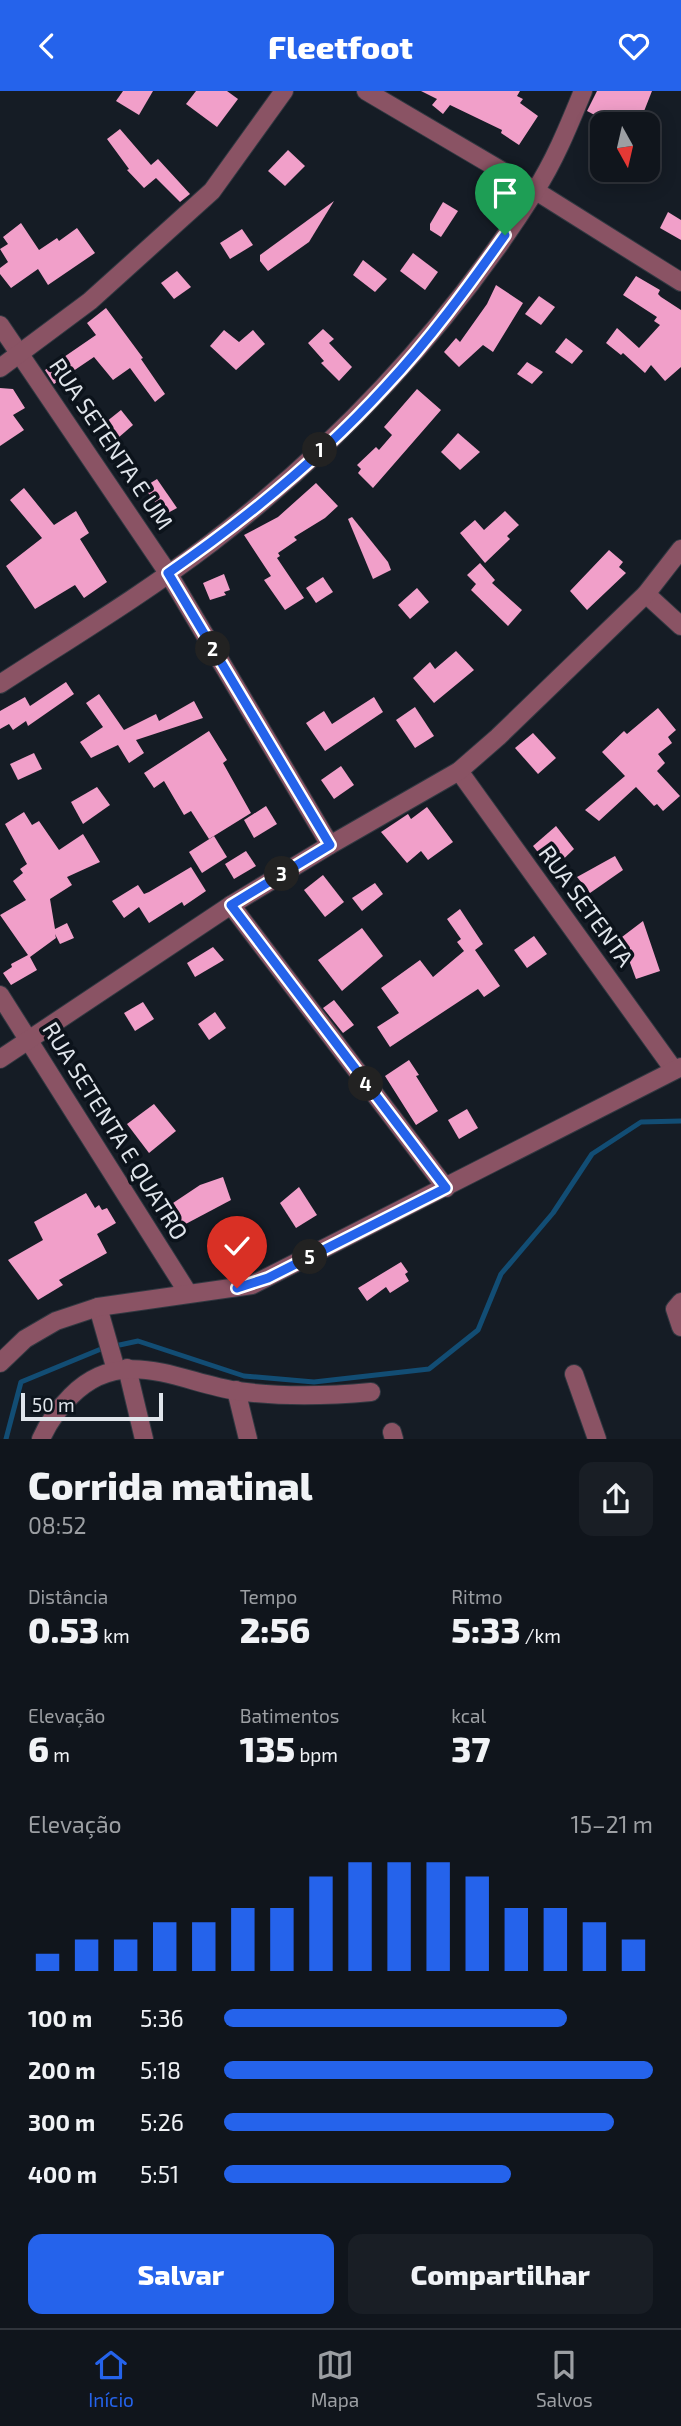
<!DOCTYPE html>
<html lang="pt">
<head>
<meta charset="utf-8">
<style>
	body { margin:0; font-family:"Exo 2",sans-serif; background:#191e25; color:#f1f3f6; height:100vh; display:flex; flex-direction:column; font-size:26px; white-space:nowrap }
	* { box-sizing:border-box; margin:0 }
	p { font-size:23px; color:#9c9fa3 }
	.icon { flex:none; width:38px; height:38px; fill:none; stroke:currentColor; stroke-width:2; stroke-linecap:round; stroke-linejoin:round }
	.map { position:relative; height:1348px; overflow:hidden }
	.drawer { display:flex; flex-direction:column; background:#10151c; flex:1 }
	.drawer>* { flex:none }
	.needle { width:46px; rotate:172deg }
	.controls { position:absolute; left:590px; top:21px; display:grid; gap:14px }
	.controls a { display:grid; place-items:center; width:70px; height:70px; border-radius:14px; background:#10151c; box-shadow:0 4px 18px #0003,0 0 0 2px #30343b; font-size:35px }
	.scale { position:absolute; left:21px; bottom:18px; width:142px; box-sizing:border-box; padding-left:7px; border:4px solid #e0e5eb; border-top:0; font-size:19px; line-height:24px; white-space:nowrap; color:#e0e5eb; -webkit-text-stroke:5px #0c131b; paint-order:stroke }
	.pin { position:absolute; display:grid; place-items:center; width:60px; height:60px; color:#fff; margin:-72px -30px; border-radius:50% 50% 50% 0; rotate:-45deg; box-shadow:0 0 7px #0007 }
	.pin .icon { rotate:45deg }
	.km { position:absolute; width:35px; height:35px; margin:-18px; border-radius:50%; background:#222; color:#fff; font-size:19px; line-height:35px; text-align:center }
	.round { display:grid; place-items:center; flex:none; width:74px; height:74px; border-radius:14px; background:#191e25 }
	.summary { display:flex; align-items:center; justify-content:space-between; height:119px; padding:0 28px }
	h1 { font-size:38px; font-weight:800; line-height:52px }
	.figures { display:grid; grid-template-columns:repeat(3,1fr); gap:10px; height:119px; padding:7px 28px }
	.figures div { display:grid; align-content:center }
	.figures b { font-size:35px; font-weight:800 }
	.figures small { font-size:19px; font-weight:400 }
	.figures p { font-size:19px }
	.chart { height:196px; padding:14px 28px }
	.chart p { display:flex; justify-content:space-between }
	.chart svg { width:100%; height:126px; margin-top:7px; stroke:#2563eb; stroke-width:6 }
	.action { display:flex; gap:14px; margin-top:auto; padding:14px 28px }
	.action a { flex:1; height:80px; border-radius:14px; background:#2563eb; color:#fff; font-size:28px; font-weight:800; line-height:80px; text-align:center }
	.action a+a { background:#191e25; color:#f1f3f6 }
	ul { padding:0 28px; list-style:none; font-size:23px }
	li { display:grid; grid-template-columns:112px 84px 1fr; align-items:center; height:52px }
	li i { height:18px; border-radius:9px; background:#2563eb }
	header { display:flex; justify-content:space-between; align-items:center; height:91px; padding:0 28px; background:#2563eb; color:#fff; font-size:32px; font-weight:800 }
	.menu { display:flex; justify-content:space-around; align-items:center; height:98px; border-top:2px solid #30343b; background:#10151c; font-size:19px; color:#9c9fa3 }
	.menu a { display:grid; justify-items:center; gap:4px }
	.menu .current { color:#2563eb }
	.map>svg:first-child { display:block }
	.lines { fill:none; stroke-linecap:round; stroke-linejoin:round }
	.stream { stroke:#124d74; stroke-width:5 }
	.building { fill:#f19fc9 }
	.minor-casing { stroke:#313841; stroke-width:20 }
	.minor { stroke:#8a5364; stroke-width:18 }
	.route-casing { stroke:#fff; stroke-width:14 }
	.route { stroke:#2563eb; stroke-width:9 }
	.labels { text-anchor:middle; stroke-width:7; stroke-linejoin:round; paint-order:stroke }
	.street-label { font-size:23px; fill:#e0e5eb; stroke:#0c131b }
</style>
</head>
<body>
<header><svg class="icon" aria-label="back" viewBox="0 0 24 24"><path d="M15 5l-7 7 7 7"/></svg>Fleetfoot<svg class="icon" aria-label="heart" viewBox="0 0 24 24"><path d="M12 20l-8-8c-3-5 5-10 8-4 3-6 11-1 8 4z"/></svg></header>
<div class="map">
<svg width="681" height="1348" viewBox="0 0 681 1348">
	<rect width="100%" height="100%" fill="#151c25"/>
	<g class="lines">
		<!-- stream -->
		<path class="stream" d="M 6,1348 L 21,1291 L 101,1258 L 138,1250 L 244,1285 L 314,1291 L 429,1278 L 478,1239 L 501,1183 L 553,1122 L 592,1063 L 641,1031 L 681,1030"/>
	</g>
	<!-- building -->
	<g class="building">
		<path d="M 123,0 L 153,0 L 139,24 L 116,10 Z"/>
		<path d="M 196,0 L 227,0 L 238,8 L 217,36 L 186,13 Z"/>
		<path d="M 421,0 L 520,0 L 517,5 L 523,8 L 520,12 L 538,25 L 519,54 L 501,42 L 502,39 L 450,14 L 443,23 L 432,14 L 437,8 Z"/>
		<path d="M 597,0 L 652,0 L 639,33 L 612,33 L 587,20 Z"/>
		<path d="M 120,38 L 151,74 L 158,68 L 190,103 L 180,111 L 156,87 L 144,97 L 127,79 L 129,78 L 107,48 Z"/>
		<path d="M 288,59 L 305,75 L 285,95 L 268,80 Z"/>
		<path d="M 334,110 L 309,151 L 268,180 L 260,170 L 260,164 Z"/>
		<path d="M 443,111 L 458,120 L 441,146 L 430,139 L 430,133 Z"/>
		<path d="M 668,121 L 681,129 L 681,149 L 660,137 Z"/>
		<path d="M 21,132 L 39,159 L 57,147 L 59,150 L 77,137 L 95,162 L 48,194 L 38,178 L 11,197 L 0,183 L 0,177 L 8,171 L 0,158 L 8,153 L 3,146 Z"/>
		<path d="M 242,138 L 253,154 L 230,168 L 220,152 Z"/>
		<path d="M 413,162 L 438,181 L 425,199 L 400,180 Z"/>
		<path d="M 363,169 L 387,188 L 375,201 L 353,184 Z"/>
		<path d="M 177,180 L 191,196 L 174,208 L 161,192 Z"/>
		<path d="M 636,185 L 660,199 L 658,203 L 661,206 L 681,219 L 681,276 L 665,290 L 651,274 L 645,282 L 623,262 L 621,264 L 606,252 L 617,237 L 639,257 L 660,234 L 654,230 L 657,226 L 623,204 Z"/>
		<path d="M 496,194 L 523,212 L 493,261 L 483,254 L 459,276 L 444,261 L 456,247 L 460,251 L 487,213 Z"/>
		<path d="M 539,205 L 555,216 L 541,234 L 525,223 Z"/>
		<path d="M 106,217 L 143,267 L 141,268 L 165,303 L 155,311 L 130,277 L 113,289 L 94,266 L 54,293 L 45,279 L 96,244 L 87,232 Z"/>
		<path d="M 323,238 L 334,248 L 329,252 L 352,276 L 339,290 L 321,272 L 324,270 L 308,252 Z"/>
		<path d="M 224,239 L 239,251 L 253,239 L 265,253 L 236,279 L 210,255 Z"/>
		<path d="M 566,247 L 583,260 L 572,273 L 555,261 Z"/>
		<path d="M 527,271 L 543,281 L 532,293 L 517,283 Z"/>
		<path d="M 0,297 L 13,298 L 25,317 L 13,324 L 24,339 L 0,355 Z"/>
		<path d="M 417,298 L 441,319 L 373,397 L 358,382 L 361,378 L 357,374 L 376,356 L 379,359 L 392,344 L 384,336 Z"/>
		<path d="M 121,319 L 133,334 L 118,347 L 106,331 Z"/>
		<path d="M 458,342 L 480,361 L 460,379 L 441,361 Z"/>
		<path d="M 157,388 L 177,417 L 164,424 L 144,396 Z"/>
		<path d="M 316,392 L 338,415 L 325,427 L 294,446 L 297,449 L 278,462 L 280,465 L 277,467 L 304,507 L 285,519 L 264,489 L 271,485 L 244,444 L 278,426 Z"/>
		<path d="M 24,397 L 54,434 L 76,420 L 89,442 L 80,448 L 107,491 L 84,507 L 75,494 L 35,518 L 6,475 L 42,447 L 10,409 Z"/>
		<path d="M 505,420 L 519,434 L 507,445 L 510,448 L 485,472 L 460,442 L 475,429 L 484,439 Z"/>
		<path d="M 352,426 L 388,471 L 391,479 L 373,488 L 348,428 Z"/>
		<path d="M 609,459 L 623,471 L 619,476 L 626,482 L 587,519 L 570,500 Z"/>
		<path d="M 480,472 L 495,489 L 492,492 L 522,519 L 508,535 L 471,499 L 476,493 L 467,484 Z"/>
		<path d="M 224,483 L 230,499 L 224,501 L 226,504 L 210,509 L 203,492 Z"/>
		<path d="M 323,486 L 333,501 L 316,512 L 306,497 Z"/>
		<path d="M 417,497 L 429,511 L 410,528 L 398,514 Z"/>
		<path d="M 456,560 L 474,579 L 434,612 L 413,587 L 430,571 L 435,578 Z"/>
		<path d="M 66,591 L 74,603 L 28,635 L 26,630 L 13,639 L 9,633 L 0,638 L 0,620 L 25,606 L 30,615 Z"/>
		<path d="M 99,603 L 124,639 L 156,623 L 159,630 L 194,610 L 203,627 L 136,649 L 144,662 L 129,672 L 118,654 L 91,667 L 80,651 L 103,636 L 86,612 Z"/>
		<path d="M 374,606 L 383,621 L 325,660 L 306,632 L 324,620 L 332,633 Z"/>
		<path d="M 415,616 L 434,645 L 415,657 L 396,629 Z"/>
		<path d="M 658,617 L 676,639 L 668,646 L 672,652 L 658,663 L 665,672 L 657,680 L 680,705 L 663,720 L 657,713 L 654,715 L 636,696 L 599,730 L 585,719 L 625,685 L 602,661 L 624,640 L 627,643 Z"/>
		<path d="M 209,640 L 227,669 L 223,672 L 251,722 L 209,748 L 191,720 L 184,724 L 164,690 L 154,697 L 144,682 Z"/>
		<path d="M 533,642 L 556,667 L 538,683 L 515,657 Z"/>
		<path d="M 34,662 L 42,678 L 18,689 L 10,673 Z"/>
		<path d="M 341,675 L 354,694 L 334,708 L 321,689 Z"/>
		<path d="M 97,696 L 110,714 L 83,733 L 71,711 Z"/>
		<path d="M 266,715 L 277,733 L 254,747 L 244,729 Z"/>
		<path d="M 427,716 L 453,751 L 428,769 L 421,760 L 407,772 L 381,741 L 408,723 L 411,728 Z"/>
		<path d="M 24,721 L 32,734 L 39,730 L 59,759 L 83,743 L 100,771 L 67,786 L 72,794 L 50,808 L 55,838 L 67,832 L 74,847 L 60,853 L 55,843 L 56,847 L 30,866 L 37,879 L 11,894 L 3,882 L 12,876 L 11,873 L 28,864 L 0,824 L 26,809 L 13,790 L 23,782 L 20,778 L 27,773 L 5,733 Z"/>
		<path d="M 556,735 L 574,758 L 552,779 L 533,755 Z"/>
		<path d="M 214,745 L 227,766 L 202,782 L 189,761 Z"/>
		<path d="M 246,760 L 256,775 L 234,788 L 225,773 Z"/>
		<path d="M 615,765 L 623,779 L 590,802 L 577,786 Z"/>
		<path d="M 191,776 L 206,800 L 184,815 L 182,811 L 149,832 L 139,816 L 124,827 L 112,810 L 138,794 L 144,803 L 149,801 Z"/>
		<path d="M 323,784 L 344,811 L 325,826 L 304,799 Z"/>
		<path d="M 375,792 L 383,803 L 362,820 L 352,807 Z"/>
		<path d="M 460,818 L 483,853 L 475,859 L 500,895 L 484,906 L 478,898 L 390,956 L 377,936 L 399,922 L 381,897 L 420,869 L 433,886 L 464,860 L 457,851 L 461,848 L 447,828 Z"/>
		<path d="M 643,830 L 660,880 L 636,888 L 626,861 L 618,849 Z"/>
		<path d="M 362,837 L 383,865 L 342,900 L 318,869 Z"/>
		<path d="M 534,845 L 547,863 L 527,877 L 514,859 Z"/>
		<path d="M 213,856 L 224,869 L 195,886 L 187,872 Z"/>
		<path d="M 334,909 L 354,934 L 343,942 L 323,917 Z"/>
		<path d="M 143,911 L 154,928 L 135,940 L 124,922 Z"/>
		<path d="M 215,921 L 226,937 L 209,949 L 198,933 Z"/>
		<path d="M 409,969 L 419,984 L 416,985 L 438,1020 L 416,1034 L 385,985 Z"/>
		<path d="M 154,1013 L 176,1040 L 149,1062 L 127,1033 Z"/>
		<path d="M 467,1018 L 478,1037 L 459,1048 L 448,1029 Z"/>
		<path d="M 223,1086 L 231,1109 L 180,1136 L 167,1116 L 200,1094 Z"/>
		<path d="M 299,1096 L 317,1124 L 296,1137 L 280,1112 Z"/>
		<path d="M 86,1102 L 95,1117 L 99,1114 L 102,1119 L 107,1117 L 116,1132 L 97,1143 L 107,1162 L 59,1189 L 63,1194 L 38,1209 L 8,1169 L 43,1149 L 34,1131 Z"/>
		<path d="M 401,1171 L 408,1181 L 405,1183 L 409,1190 L 390,1202 L 386,1196 L 367,1210 L 358,1197 Z"/>
	</g>
	<g class="lines">
		<defs>
			<g id="minor">
				<path d="M 366,0 L 536,100 L 681,191"/>
				<path d="M 0,234 L 168,482 L 330,754"/>
				<path d="M 0,277 L 90,210 L 212,100 L 284,0"/>
				<path d="M 646,503 L 681,535"/>
				<path d="M 0,593 C 71,547 144,503 211,452 C 338,354 449,236 535,100 C 555,69 569,34 583,0"/>
				<path d="M 459,680 L 674,979"/>
				<path d="M 231,814 L 446,1097"/>
				<path d="M 0,904 L 188,1202"/>
				<path d="M 0,968 L 231,814 L 330,754 L 459,680 L 498,646 L 646,503 L 681,458"/>
				<path d="M 681,1211 L 675,1218 L 681,1236"/>
				<path d="M 98,1216 L 116,1279"/>
				<path d="M 0,1272 L 25,1248 L 56,1230 L 98,1216 L 252,1194 L 681,976"/>
				<path d="M 127,1277 L 144,1348"/>
				<path d="M 574,1283 L 597,1348"/>
				<path d="M 236,1299 L 248,1348"/>
				<path d="M 392,1341 L 394,1348"/>
				<path d="M 41,1348 C 48,1332 59,1317 71,1305 C 122,1253 179,1291 237,1300 C 281,1306 327,1305 371,1301"/>
			</g>
		</defs>
		<!-- minor casing -->
		<use href="#minor" class="minor-casing"/>
		<!-- minor -->
		<use href="#minor" class="minor"/>
	</g>
	<g class="lines">
		<defs>
			<path id="route" d="M 237,1197 L 268,1187 L 446,1097 L 231,814 L 330,754 L 168,482 C 246,428 322,365 386,295 C 430,248 468,196 505,144"/>
		</defs>
		<!-- route casing -->
		<use href="#route" class="route-casing"/>
		<!-- route -->
		<use href="#route" class="route"/>
	</g>
	<g class="labels">
		<!-- street labels -->
		<g class="street-label">
			<text transform="translate(111 353) rotate(56)" y="8">RUA SETENTA E UM</text>
			<text transform="translate(586 815) rotate(54)" y="8">RUA SETENTA</text>
			<text transform="translate(115 1040) rotate(58)" y="8">RUA SETENTA E QUATRO</text>
		</g>
	</g>
</svg>
<div class="controls">
<a><svg class="needle" viewBox="-14 -14 28 28"><path d="M0-13l5 13h-10z" fill="#e53935"/><path d="M0 13l5-13h-10z" fill="#9c9fa3"/></svg></a>
</div>
<div class="scale">50 m</div>
<div class="pin" style="left:505px;top:144px;background:#1e9e55"><svg class="icon" aria-label="arrive" viewBox="0 0 24 24"><path d="M6 21V4h12l-3 4 3 4H6"/></svg></div>
<div class="pin" style="left:237px;top:1197px;background:#d93025"><svg class="icon" aria-label="check" viewBox="0 0 24 24"><path d="M5 12l5 5 9-10"/></svg></div>
<b class="km" style="left:320px;top:359px">1</b>
<b class="km" style="left:213px;top:558px">2</b>
<b class="km" style="left:282px;top:783px">3</b>
<b class="km" style="left:366px;top:993px">4</b>
<b class="km" style="left:310px;top:1166px">5</b>
</div>
<section class="drawer">
<div class="summary"><div><h1>Corrida matinal</h1><p>08:52</p></div><a class="round"><svg class="icon" aria-label="share" viewBox="0 0 24 24"><path d="M12 15V3M7 8l5-5 5 5M5 13v7h14v-7"/></svg></a></div>
<div class="figures">
<div><p>Distância</p><b>0.53<small> km</small></b></div>
<div><p>Tempo</p><b>2:56</b></div>
<div><p>Ritmo</p><b>5:33<small> /km</small></b></div>
</div>
<div class="figures">
<div><p>Elevação</p><b>6<small> m</small></b></div>
<div><p>Batimentos</p><b>135<small> bpm</small></b></div>
<div><p>kcal</p><b>37</b></div>
</div>
<div class="chart"><p><span>Elevação</span>15–21 m</p>
<svg viewBox="0 0 160 44" preserveAspectRatio="none"><path d="M5 44V38M15 44V33M25 44V33M35 44V27M45 44V27M55 44V22M65 44V22M75 44V11M85 44V6M95 44V6M105 44V6M115 44V11M125 44V22M135 44V22M145 44V27M155 44V33"/></svg>
</div>
<ul>
<li><b>100 m</b>5:36<i style="width:80%"></i></li>
<li><b>200 m</b>5:18<i style="width:100%"></i></li>
<li><b>300 m</b>5:26<i style="width:91%"></i></li>
<li><b>400 m</b>5:51<i style="width:67%"></i></li>
</ul>
<div class="action"><a>Salvar</a><a>Compartilhar</a></div>
</section>
<nav class="menu">
<a class="current"><svg class="icon" aria-label="home" viewBox="0 0 24 24"><path d="M3 11l9-7 9 7M6 9v11h12V9"/></svg>Início</a>
<a><svg class="icon" aria-label="map" viewBox="0 0 24 24"><path d="M3 6l6-2 6 2 6-2v14l-6 2-6-2-6 2zM9 4v14M15 6v14"/></svg>Mapa</a>
<a><svg class="icon" aria-label="saved" viewBox="0 0 24 24"><path d="M7 4h10v16l-5-4-5 4z"/></svg>Salvos</a>
</nav>
</body>
</html>
